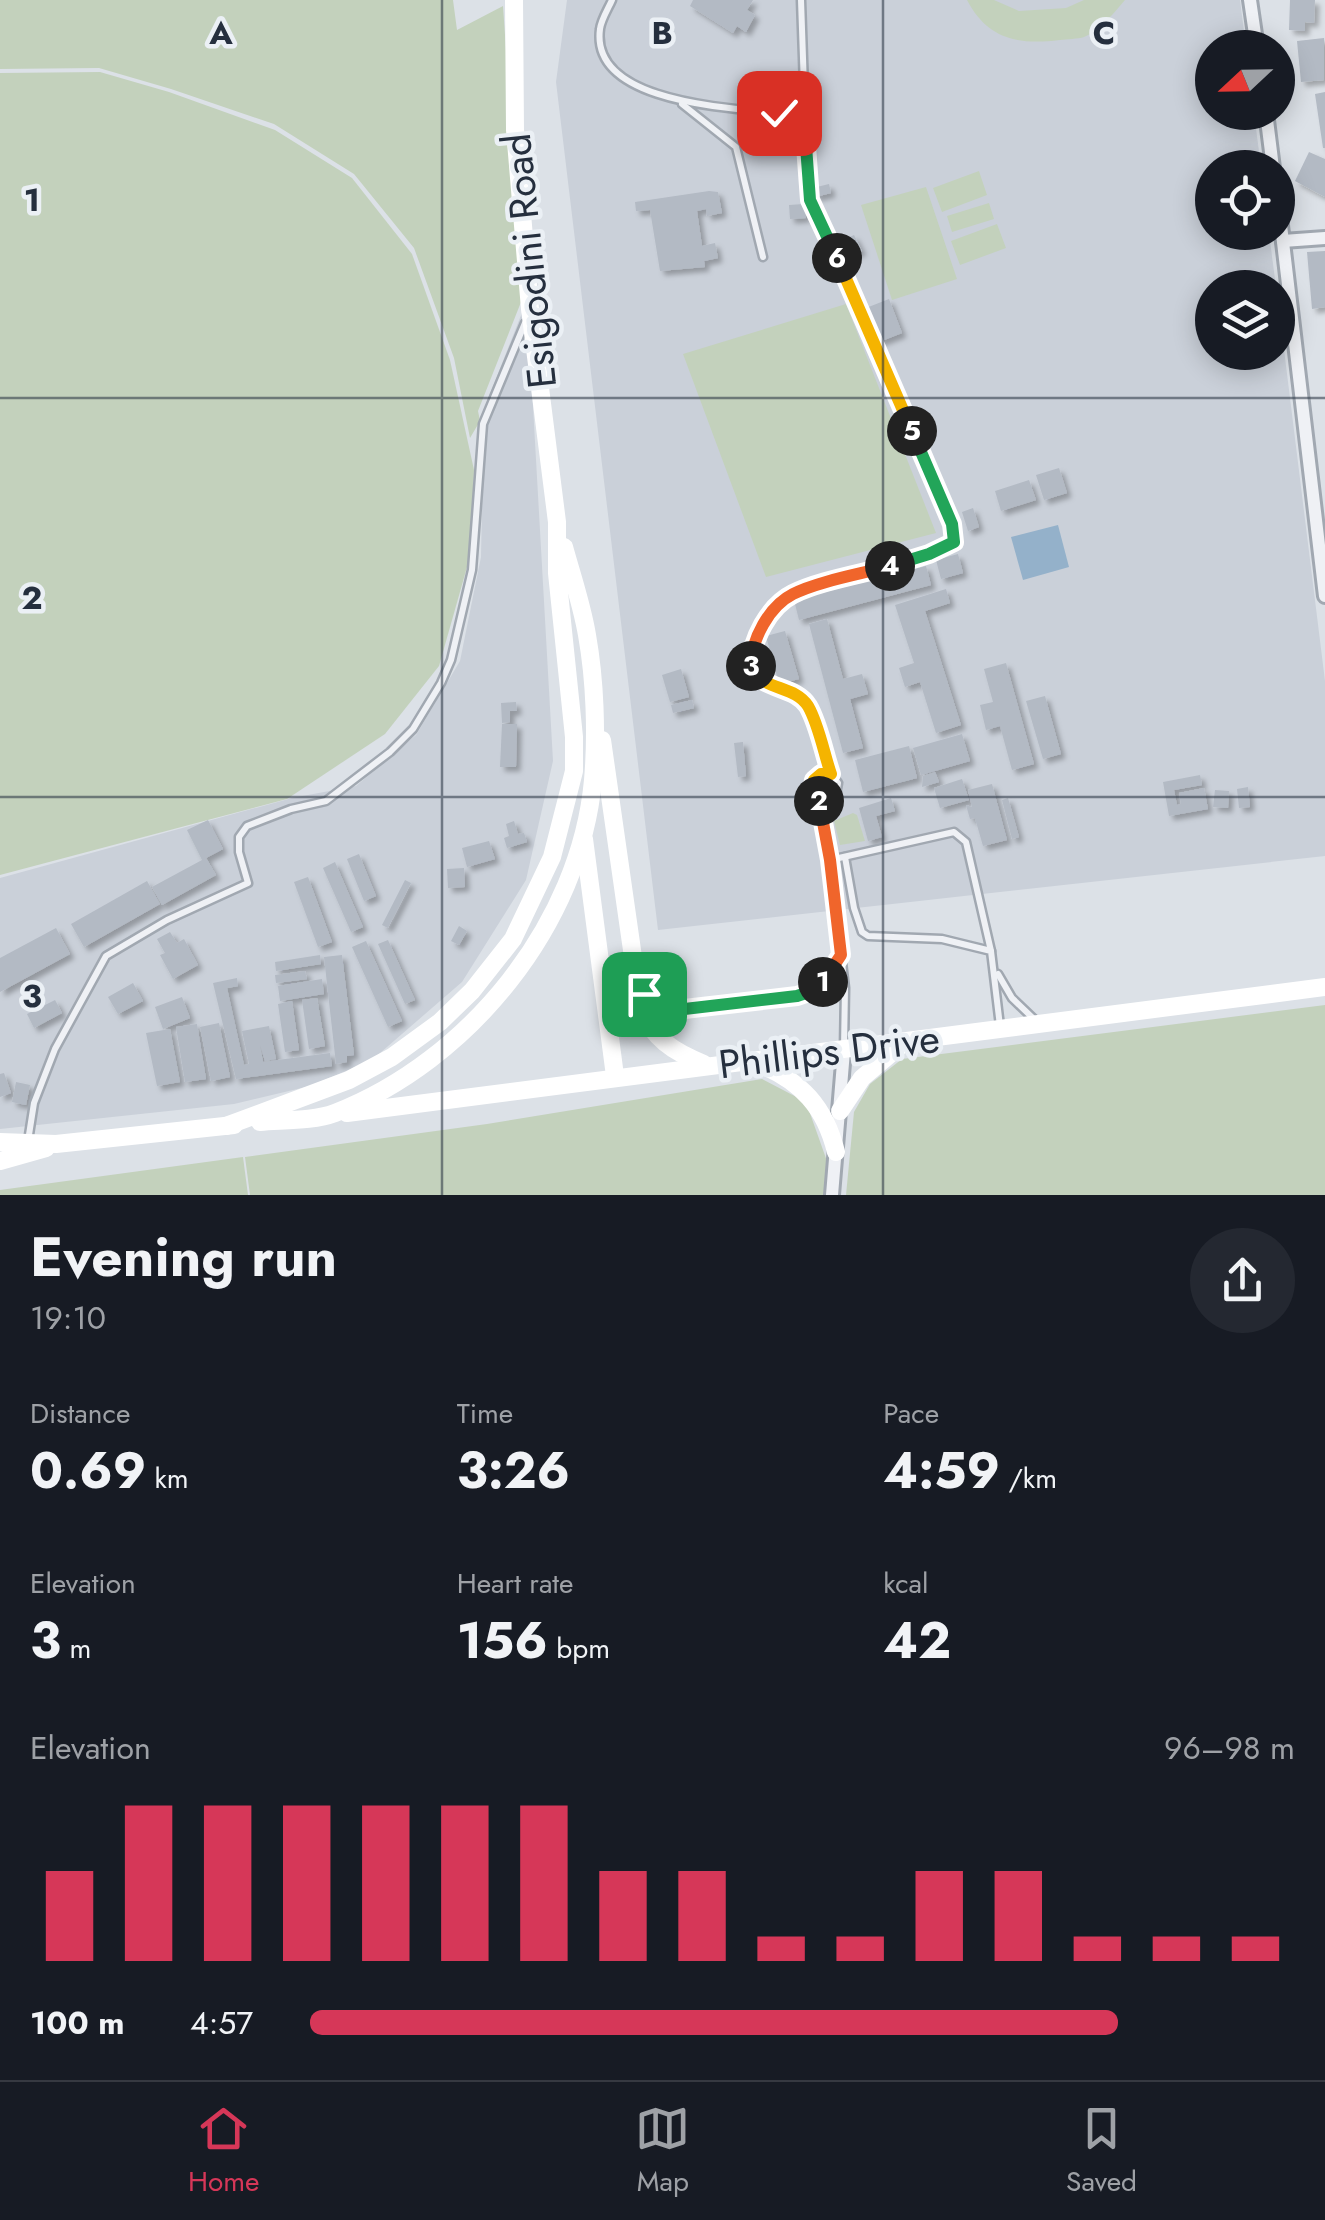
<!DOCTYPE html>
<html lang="en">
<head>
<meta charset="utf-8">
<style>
	body { margin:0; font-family:Jost,sans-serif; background:#242831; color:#f1f3f6; height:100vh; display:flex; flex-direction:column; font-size:38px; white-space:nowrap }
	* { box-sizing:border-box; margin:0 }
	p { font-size:32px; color:#9ea1a6 }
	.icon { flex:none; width:55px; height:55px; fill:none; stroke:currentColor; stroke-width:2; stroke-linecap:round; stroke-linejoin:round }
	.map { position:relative; height:1195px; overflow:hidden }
	.drawer { display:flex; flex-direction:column; background:#171b24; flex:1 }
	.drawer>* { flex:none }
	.needle { width:65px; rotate:248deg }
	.buttons { position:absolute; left:1195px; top:30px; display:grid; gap:20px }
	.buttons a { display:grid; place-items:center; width:100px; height:100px; border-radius:50%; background:#171b24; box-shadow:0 5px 25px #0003; font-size:50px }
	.pin { position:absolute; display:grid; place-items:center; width:85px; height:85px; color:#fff; margin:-42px; border-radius:20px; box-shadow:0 5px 15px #0006 }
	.km { position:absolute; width:50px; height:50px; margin:-25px; border-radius:50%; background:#222; color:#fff; font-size:28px; line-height:50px; text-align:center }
	.round { display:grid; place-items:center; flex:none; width:105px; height:105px; border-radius:52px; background:#242831 }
	.overview { display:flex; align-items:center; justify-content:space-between; height:170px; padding:0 30px }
	h1 { font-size:55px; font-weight:700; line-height:75px }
	.figures { display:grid; grid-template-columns:repeat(3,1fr); gap:15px; height:170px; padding:10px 30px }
	.figures div { display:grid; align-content:center }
	.figures b { font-size:50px; font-weight:700 }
	.figures small { font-size:28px; font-weight:400 }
	.figures p { font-size:28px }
	.chart { height:280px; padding:20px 30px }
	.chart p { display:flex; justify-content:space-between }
	.chart svg { width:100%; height:180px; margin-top:10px; stroke:#d63758; stroke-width:6 }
	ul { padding:0 30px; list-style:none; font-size:32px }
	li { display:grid; grid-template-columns:160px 120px 1fr; align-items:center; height:75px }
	li i { height:25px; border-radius:12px; background:#d63758 }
	.dock { display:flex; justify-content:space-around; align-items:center; height:140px; border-top:2px solid #363941; background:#171b24; font-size:28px; color:#9ea1a6 }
	.dock a { display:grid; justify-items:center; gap:5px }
	.dock .selected { color:#d63758 }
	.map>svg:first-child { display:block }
	.built { fill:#cad0d9 }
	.green { fill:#c3d1bc }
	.water { fill:#94b1ca }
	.building { fill:#b3bac4; filter:url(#shadow) }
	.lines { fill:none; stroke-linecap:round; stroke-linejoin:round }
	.service-casing { stroke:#a1a8b1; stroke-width:11 }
	.minor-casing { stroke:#a1a8b1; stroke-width:18 }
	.service { stroke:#eff1f5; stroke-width:6 }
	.minor { stroke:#eff1f5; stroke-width:12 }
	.secondary { stroke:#fff; stroke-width:18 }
	.split-1-casing { stroke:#fff; stroke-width:20 }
	.split-2-casing { stroke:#fff; stroke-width:20 }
	.split-3-casing { stroke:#fff; stroke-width:20 }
	.split-4-casing { stroke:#fff; stroke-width:20 }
	.split-5-casing { stroke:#fff; stroke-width:20 }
	.split-6-casing { stroke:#fff; stroke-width:20 }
	.split-7-casing { stroke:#fff; stroke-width:20 }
	.split-1 { stroke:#22a559; stroke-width:12 }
	.split-2 { stroke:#f0652b; stroke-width:12 }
	.split-3 { stroke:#f5b400; stroke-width:12 }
	.split-4 { stroke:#f0652b; stroke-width:12 }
	.split-5 { stroke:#22a559; stroke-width:12 }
	.split-6 { stroke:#f5b400; stroke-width:12 }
	.split-7 { stroke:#22a559; stroke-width:12 }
	.grid { fill:none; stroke:#252f3e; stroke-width:2.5; stroke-opacity:0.55 }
	.labels { text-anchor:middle; stroke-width:9; stroke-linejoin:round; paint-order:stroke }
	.street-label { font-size:40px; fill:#252f3e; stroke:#ebf0f5 }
	.grid-label { font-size:32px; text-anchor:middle; font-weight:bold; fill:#252f3e; stroke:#ebf0f5; stroke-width:9; stroke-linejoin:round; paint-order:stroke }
</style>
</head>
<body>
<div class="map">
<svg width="1325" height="1195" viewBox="0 0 1325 1195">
	<defs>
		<filter id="shadow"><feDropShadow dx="4.5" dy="4.5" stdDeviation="2.5" flood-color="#0004"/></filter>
	</defs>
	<rect width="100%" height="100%" fill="#dce1e7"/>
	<!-- built -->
	<g class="built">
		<path d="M 567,0 L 1240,0 L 1246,47 L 1212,48 L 1212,112 L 1254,113 L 1261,167 L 1212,168 L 1212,232 L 1269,233 L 1276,287 L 1212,288 L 1212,352 L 1278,352 L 1278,301 L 1325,681 L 1325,856 L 658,930 L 556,82 Z"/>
		<path d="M 527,300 L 553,761 L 526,880 L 462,982 L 372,1060 L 310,1086 L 234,1104 L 0,1129 L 0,878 L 292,798 L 356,786 L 416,735 L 460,661 L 481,557 L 484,409 Z"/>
	</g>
	<!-- green -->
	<g class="green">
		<path d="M 0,0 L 453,0 L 457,30 L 503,6 L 523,297 L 478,411 L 480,421 L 470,438 L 454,358 L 414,248 L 354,174 L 274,124 L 171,89 L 99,68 L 0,69 Z"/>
		<path d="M 967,0 L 994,0 L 1019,11 L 1066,8 L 1084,0 L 1125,0 C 1115,12 1099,31 1084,37 C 1078,39 1067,39 1060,40 C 1019,45 988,40 967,0 Z"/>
		<path d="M 100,72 L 169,92 L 275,130 L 352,178 L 412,254 L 450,360 L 474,470 L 471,553 L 439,666 L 385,734 L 287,799 L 0,875 L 0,73 Z"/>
		<path d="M 979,171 L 987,195 L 942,212 L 933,188 Z"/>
		<path d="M 926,187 L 957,279 L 892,300 L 861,205 Z"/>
		<path d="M 989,203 L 994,219 L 952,232 L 947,216 Z"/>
		<path d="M 997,224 L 1006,248 L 960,265 L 951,241 Z"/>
		<path d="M 846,304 L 936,533 L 766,577 L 683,354 Z"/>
		<path d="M 853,813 L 857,815 L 865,841 L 840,845 L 834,821 Z"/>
		<path d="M 1325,1005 L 1325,1195 L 846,1195 L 854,1112 L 870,1084 L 902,1059 Z"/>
		<path d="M 762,1079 L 806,1102 L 828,1164 L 825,1195 L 250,1195 L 245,1157 L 487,1124 Z"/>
		<path d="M 243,1157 L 248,1195 L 0,1195 L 0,1190 Z"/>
	</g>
	<!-- water -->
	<path class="water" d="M 1058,525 L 1069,567 L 1023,580 L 1011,537 Z"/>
	<!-- building -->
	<g class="building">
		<path d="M 693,0 L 753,0 L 747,10 L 755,15 L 746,32 L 737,26 L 733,33 L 690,6 Z"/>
		<path d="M 1290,0 L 1315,0 L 1314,23 L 1305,22 L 1305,31 L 1289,30 Z"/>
		<path d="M 1324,38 L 1324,80 L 1301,82 L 1297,41 Z"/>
		<path d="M 1325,92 L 1325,148 L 1323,148 L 1315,94 Z"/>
		<path d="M 1309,152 L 1325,159 L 1325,197 L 1295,181 Z"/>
		<path d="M 829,184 L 831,193 L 815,197 L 813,188 Z"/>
		<path d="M 709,191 L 718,192 L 722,213 L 707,216 L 706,209 L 697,211 L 702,246 L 715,243 L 718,258 L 704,261 L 705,267 L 660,271 L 650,210 L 636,211 L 635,202 Z"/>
		<path d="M 804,204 L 806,218 L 790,219 L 789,205 Z"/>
		<path d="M 854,235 L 862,251 L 848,257 L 841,241 Z"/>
		<path d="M 1325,251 L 1325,307 L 1312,309 L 1307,252 Z"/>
		<path d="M 889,299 L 902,333 L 879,342 L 866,308 Z"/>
		<path d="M 1059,468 L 1067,493 L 1044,500 L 1036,475 Z"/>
		<path d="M 1029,480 L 1036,500 L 1001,511 L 995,491 Z"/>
		<path d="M 973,508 L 979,527 L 968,531 L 962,512 Z"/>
		<path d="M 958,554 L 963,573 L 941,579 L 936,560 Z"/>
		<path d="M 926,566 L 931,585 L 799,620 L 794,600 Z"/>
		<path d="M 946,589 L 950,603 L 925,611 L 961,725 L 936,733 L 920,682 L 905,687 L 899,668 L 914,663 L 895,605 Z"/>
		<path d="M 827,619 L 843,679 L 862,674 L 868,694 L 850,699 L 863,748 L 843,753 L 809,624 Z"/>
		<path d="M 785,631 L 799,679 L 779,684 L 766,636 Z"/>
		<path d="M 1006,663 L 1034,764 L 1012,770 L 1000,726 L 986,730 L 980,705 L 993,702 L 984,669 Z"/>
		<path d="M 681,669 L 689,697 L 670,702 L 662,675 Z"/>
		<path d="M 1045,696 L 1061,754 L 1043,759 L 1026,701 Z"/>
		<path d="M 692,700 L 694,708 L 673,713 L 671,705 Z"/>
		<path d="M 516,702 L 517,711 L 510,711 L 510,722 L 502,723 L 501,703 Z"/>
		<path d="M 502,724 L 517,724 L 516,767 L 500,767 Z"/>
		<path d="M 962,734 L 970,761 L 921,775 L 913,748 Z"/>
		<path d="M 743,742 L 746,776 L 738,777 L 734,743 Z"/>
		<path d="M 909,746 L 917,778 L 863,792 L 855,760 Z"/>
		<path d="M 935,772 L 939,782 L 922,787 L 923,776 Z"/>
		<path d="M 1200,775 L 1202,785 L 1174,790 L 1177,805 L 1181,804 L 1179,793 L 1204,788 L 1208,809 L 1169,816 L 1163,782 Z"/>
		<path d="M 962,779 L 969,800 L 940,808 L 934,788 Z"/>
		<path d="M 992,784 L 1007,840 L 983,846 L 975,818 L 970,819 L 966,805 L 972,807 L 968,790 Z"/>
		<path d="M 1248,787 L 1250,807 L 1239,808 L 1237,789 Z"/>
		<path d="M 1215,790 L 1229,791 L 1228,808 L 1213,807 Z"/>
		<path d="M 891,798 L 895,811 L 876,816 L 882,837 L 868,841 L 859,808 Z"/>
		<path d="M 1008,798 L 1019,837 L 1012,839 L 1002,800 Z"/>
		<path d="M 208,820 L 223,849 L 206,858 L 216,875 L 162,905 L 152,887 L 202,860 L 187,830 Z"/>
		<path d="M 514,821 L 518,834 L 524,833 L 527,842 L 507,848 L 504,838 L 509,836 L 506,824 Z"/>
		<path d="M 489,841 L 495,859 L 467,867 L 462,848 Z"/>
		<path d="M 359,854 L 376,896 L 364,901 L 347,859 Z"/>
		<path d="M 335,862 L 363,927 L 351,932 L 323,868 Z"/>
		<path d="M 464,868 L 465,887 L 448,888 L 447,869 Z"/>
		<path d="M 308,877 L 332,942 L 318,947 L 294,882 Z"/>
		<path d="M 405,880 L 411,883 L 388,928 L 382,925 Z"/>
		<path d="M 147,881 L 160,904 L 84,947 L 71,924 Z"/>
		<path d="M 459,926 L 467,931 L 459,945 L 451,941 Z"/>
		<path d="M 56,928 L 70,954 L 0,992 L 0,958 Z"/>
		<path d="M 170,932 L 177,943 L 184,939 L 198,965 L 173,979 L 160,955 L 165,953 L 157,939 Z"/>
		<path d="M 388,940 L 415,1000 L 405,1004 L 378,944 Z"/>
		<path d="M 366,941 L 402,1021 L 388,1027 L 352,947 Z"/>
		<path d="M 320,955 L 321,964 L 276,971 L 275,962 Z"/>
		<path d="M 342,955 L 354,1055 L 347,1056 L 347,1062 L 336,1064 L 324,957 Z"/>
		<path d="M 305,971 L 307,979 L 276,983 L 275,975 Z"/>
		<path d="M 237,978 L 238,986 L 227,988 L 244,1065 L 249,1064 L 242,1031 L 269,1026 L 276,1059 L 265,1061 L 260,1045 L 263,1062 L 330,1053 L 332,1066 L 236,1079 L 213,983 Z"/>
		<path d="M 322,979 L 324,994 L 280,1001 L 278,986 Z"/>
		<path d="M 133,983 L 143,1001 L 118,1014 L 108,997 Z"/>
		<path d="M 182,997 L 190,1018 L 163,1029 L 155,1007 Z"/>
		<path d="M 317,998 L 325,1046 L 309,1049 L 302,1000 Z"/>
		<path d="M 55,1000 L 62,1013 L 34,1028 L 27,1014 Z"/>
		<path d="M 292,1001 L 299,1050 L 285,1052 L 278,1004 Z"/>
		<path d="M 219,1023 L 230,1077 L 211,1081 L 200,1027 Z"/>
		<path d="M 197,1024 L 206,1079 L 185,1082 L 176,1027 Z"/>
		<path d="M 170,1029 L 180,1082 L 157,1086 L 146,1033 Z"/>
		<path d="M 4,1073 L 11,1093 L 0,1097 L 0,1074 Z"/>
		<path d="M 16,1082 L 30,1085 L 26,1105 L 12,1102 Z"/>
	</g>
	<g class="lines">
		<defs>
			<g id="service">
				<path d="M 612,0 C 608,9 601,20 600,29 C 590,103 730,108 779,113 L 806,146 L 810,200 L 952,525 L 954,542 C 907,572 842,570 793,594 C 776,602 762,624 755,641 C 752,651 749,661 753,671 C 763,691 791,687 804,703 C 816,717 825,756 831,774"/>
				<path d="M 801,0 L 806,145"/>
				<path d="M 682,104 L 736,147 L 763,257"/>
				<path d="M 819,799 L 829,800 L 836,795 L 838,783 L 831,774 L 821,774 L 813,780 L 812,791 L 819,799 L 830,860 L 954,832 L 966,842 L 991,951"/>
				<path d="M 845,857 L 854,908 L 862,932 L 868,936 L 942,939 L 991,951 L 1000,1026"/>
				<path d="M 830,860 L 845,988 L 844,1048"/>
				<path d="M 998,974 L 1012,998 L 1037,1022"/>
				<path d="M 642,992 L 676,1010 L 797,996 L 822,984 L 841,955"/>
				<path d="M 28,1141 L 34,1103 L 55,1049 L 106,956 L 167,920 L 248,883 L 239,852 L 239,837 L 247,826 L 291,809 L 326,801 L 390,752 L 413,729 L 441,683 L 451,660 L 472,570 L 483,424 L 525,323"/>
			</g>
			<g id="minor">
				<path d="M 1250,0 L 1257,48"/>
				<path d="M 1266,112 L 1273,168"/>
				<path d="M 1278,200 L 1325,596"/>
				<path d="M 1283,241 L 1325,238"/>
				<path d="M 832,1195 L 844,1051"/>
			</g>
		</defs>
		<!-- service casing -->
		<use href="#service" class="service-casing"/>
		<!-- minor casing -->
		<use href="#minor" class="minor-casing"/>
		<!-- service -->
		<use href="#service" class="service"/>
		<!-- minor -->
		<use href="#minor" class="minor"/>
		<!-- secondary -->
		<g class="secondary">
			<path d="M 602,740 L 640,1006 C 651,1038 674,1052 704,1064"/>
			<path d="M 584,839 L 615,1076"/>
			<path d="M 759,1064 C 801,1081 825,1107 836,1152"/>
			<path d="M 840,1111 L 862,1078 L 901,1045"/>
			<path d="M 347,1113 L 1325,987"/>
			<path d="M 260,1122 C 283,1120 314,1121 335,1113 C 469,1061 580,924 593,780 C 597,734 595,680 587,635 C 582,605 572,576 564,547"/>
			<path d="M 226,1126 L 349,1080 L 392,1057 L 440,1022 L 472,991 L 513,939 L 552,857 L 574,771 L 574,737 L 557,573 L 557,522 L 530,309 L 515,130 L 514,0"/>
			<path d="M 0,1142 L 56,1144 L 234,1125"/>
			<path d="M 0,1161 L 46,1148"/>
		</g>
	</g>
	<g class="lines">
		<defs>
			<path id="split-1" d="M 644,994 L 676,1010 L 797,996 L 812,991 L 823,982"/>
			<path id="split-2" d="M 819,801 L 830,860 L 841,955 L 823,982"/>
			<path id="split-3" d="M 751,666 C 762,692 794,684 808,706 C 819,725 824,754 831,774 L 821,774 L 814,780 L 812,791 L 819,801"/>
			<path id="split-4" d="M 751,666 C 751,640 769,606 793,594 C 819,581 861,574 890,566"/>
			<path id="split-5" d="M 890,566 L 929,554 L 954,542 L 952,524 L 912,431"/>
			<path id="split-6" d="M 837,258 L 912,431"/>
			<path id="split-7" d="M 779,113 L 806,146 L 810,200 L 837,258"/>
		</defs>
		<!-- split-1 casing -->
		<use href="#split-1" class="split-1-casing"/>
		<!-- split-2 casing -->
		<use href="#split-2" class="split-2-casing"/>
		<!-- split-3 casing -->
		<use href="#split-3" class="split-3-casing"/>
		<!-- split-4 casing -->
		<use href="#split-4" class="split-4-casing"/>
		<!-- split-5 casing -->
		<use href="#split-5" class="split-5-casing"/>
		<!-- split-6 casing -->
		<use href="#split-6" class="split-6-casing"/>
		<!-- split-7 casing -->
		<use href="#split-7" class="split-7-casing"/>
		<!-- split-1 -->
		<use href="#split-1" class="split-1"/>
		<!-- split-2 -->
		<use href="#split-2" class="split-2"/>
		<!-- split-3 -->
		<use href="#split-3" class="split-3"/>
		<!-- split-4 -->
		<use href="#split-4" class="split-4"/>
		<!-- split-5 -->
		<use href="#split-5" class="split-5"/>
		<!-- split-6 -->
		<use href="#split-6" class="split-6"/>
		<!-- split-7 -->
		<use href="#split-7" class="split-7"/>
	</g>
	<!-- grid -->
	<path class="grid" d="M 442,0 L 442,1195M 883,0 L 883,1195M 0,398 L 1325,398M 0,797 L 1325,797"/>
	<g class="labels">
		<!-- street labels -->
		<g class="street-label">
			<text transform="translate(529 261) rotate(-96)" y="14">Esigodini Road</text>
			<text transform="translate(829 1051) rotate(-7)" y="14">Phillips Drive</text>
		</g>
	</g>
	<g class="grid-label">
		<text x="221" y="44">A</text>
		<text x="662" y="44">B</text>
		<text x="1104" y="44">C</text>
		<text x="32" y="211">1</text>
		<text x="32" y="609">2</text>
		<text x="32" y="1007">3</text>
	</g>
</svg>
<div class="buttons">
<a><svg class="needle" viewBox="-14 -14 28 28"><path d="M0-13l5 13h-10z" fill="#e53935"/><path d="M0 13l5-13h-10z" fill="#9ea1a6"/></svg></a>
<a><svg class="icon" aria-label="locate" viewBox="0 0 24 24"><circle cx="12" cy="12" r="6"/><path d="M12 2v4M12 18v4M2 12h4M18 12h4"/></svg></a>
<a><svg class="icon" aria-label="layers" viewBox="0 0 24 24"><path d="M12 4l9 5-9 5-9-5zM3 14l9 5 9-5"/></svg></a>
</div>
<div class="pin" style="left:644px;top:994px;background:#1e9e55"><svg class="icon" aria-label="arrive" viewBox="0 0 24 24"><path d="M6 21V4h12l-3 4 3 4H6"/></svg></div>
<div class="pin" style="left:779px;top:113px;background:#d93025"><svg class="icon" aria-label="check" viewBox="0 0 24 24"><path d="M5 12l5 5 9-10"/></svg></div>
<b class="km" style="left:823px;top:982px">1</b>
<b class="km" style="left:819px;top:801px">2</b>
<b class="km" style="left:751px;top:666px">3</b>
<b class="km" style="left:890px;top:566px">4</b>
<b class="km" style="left:912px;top:431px">5</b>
<b class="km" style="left:837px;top:258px">6</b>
</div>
<section class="drawer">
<div class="overview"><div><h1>Evening run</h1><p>19:10</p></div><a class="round"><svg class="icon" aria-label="share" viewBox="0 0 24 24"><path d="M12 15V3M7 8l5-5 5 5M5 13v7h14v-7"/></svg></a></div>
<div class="figures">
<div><p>Distance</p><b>0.69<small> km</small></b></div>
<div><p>Time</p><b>3:26</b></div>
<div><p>Pace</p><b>4:59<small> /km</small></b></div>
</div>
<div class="figures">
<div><p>Elevation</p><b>3<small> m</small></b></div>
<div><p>Heart rate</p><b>156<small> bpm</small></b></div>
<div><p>kcal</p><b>42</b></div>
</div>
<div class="chart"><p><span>Elevation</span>96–98 m</p>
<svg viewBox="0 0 160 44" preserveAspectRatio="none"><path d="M5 44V22M15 44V6M25 44V6M35 44V6M45 44V6M55 44V6M65 44V6M75 44V22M85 44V22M95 44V38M105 44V38M115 44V22M125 44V22M135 44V38M145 44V38M155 44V38"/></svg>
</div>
<ul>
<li><b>100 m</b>4:57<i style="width:82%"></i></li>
</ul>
</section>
<nav class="dock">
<a class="selected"><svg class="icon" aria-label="home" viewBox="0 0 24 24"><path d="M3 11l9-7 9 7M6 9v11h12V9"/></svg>Home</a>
<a><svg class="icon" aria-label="map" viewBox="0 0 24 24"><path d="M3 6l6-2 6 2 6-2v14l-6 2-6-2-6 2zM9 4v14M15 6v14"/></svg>Map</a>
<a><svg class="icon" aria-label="saved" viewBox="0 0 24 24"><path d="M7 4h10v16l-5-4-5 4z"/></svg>Saved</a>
</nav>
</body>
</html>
